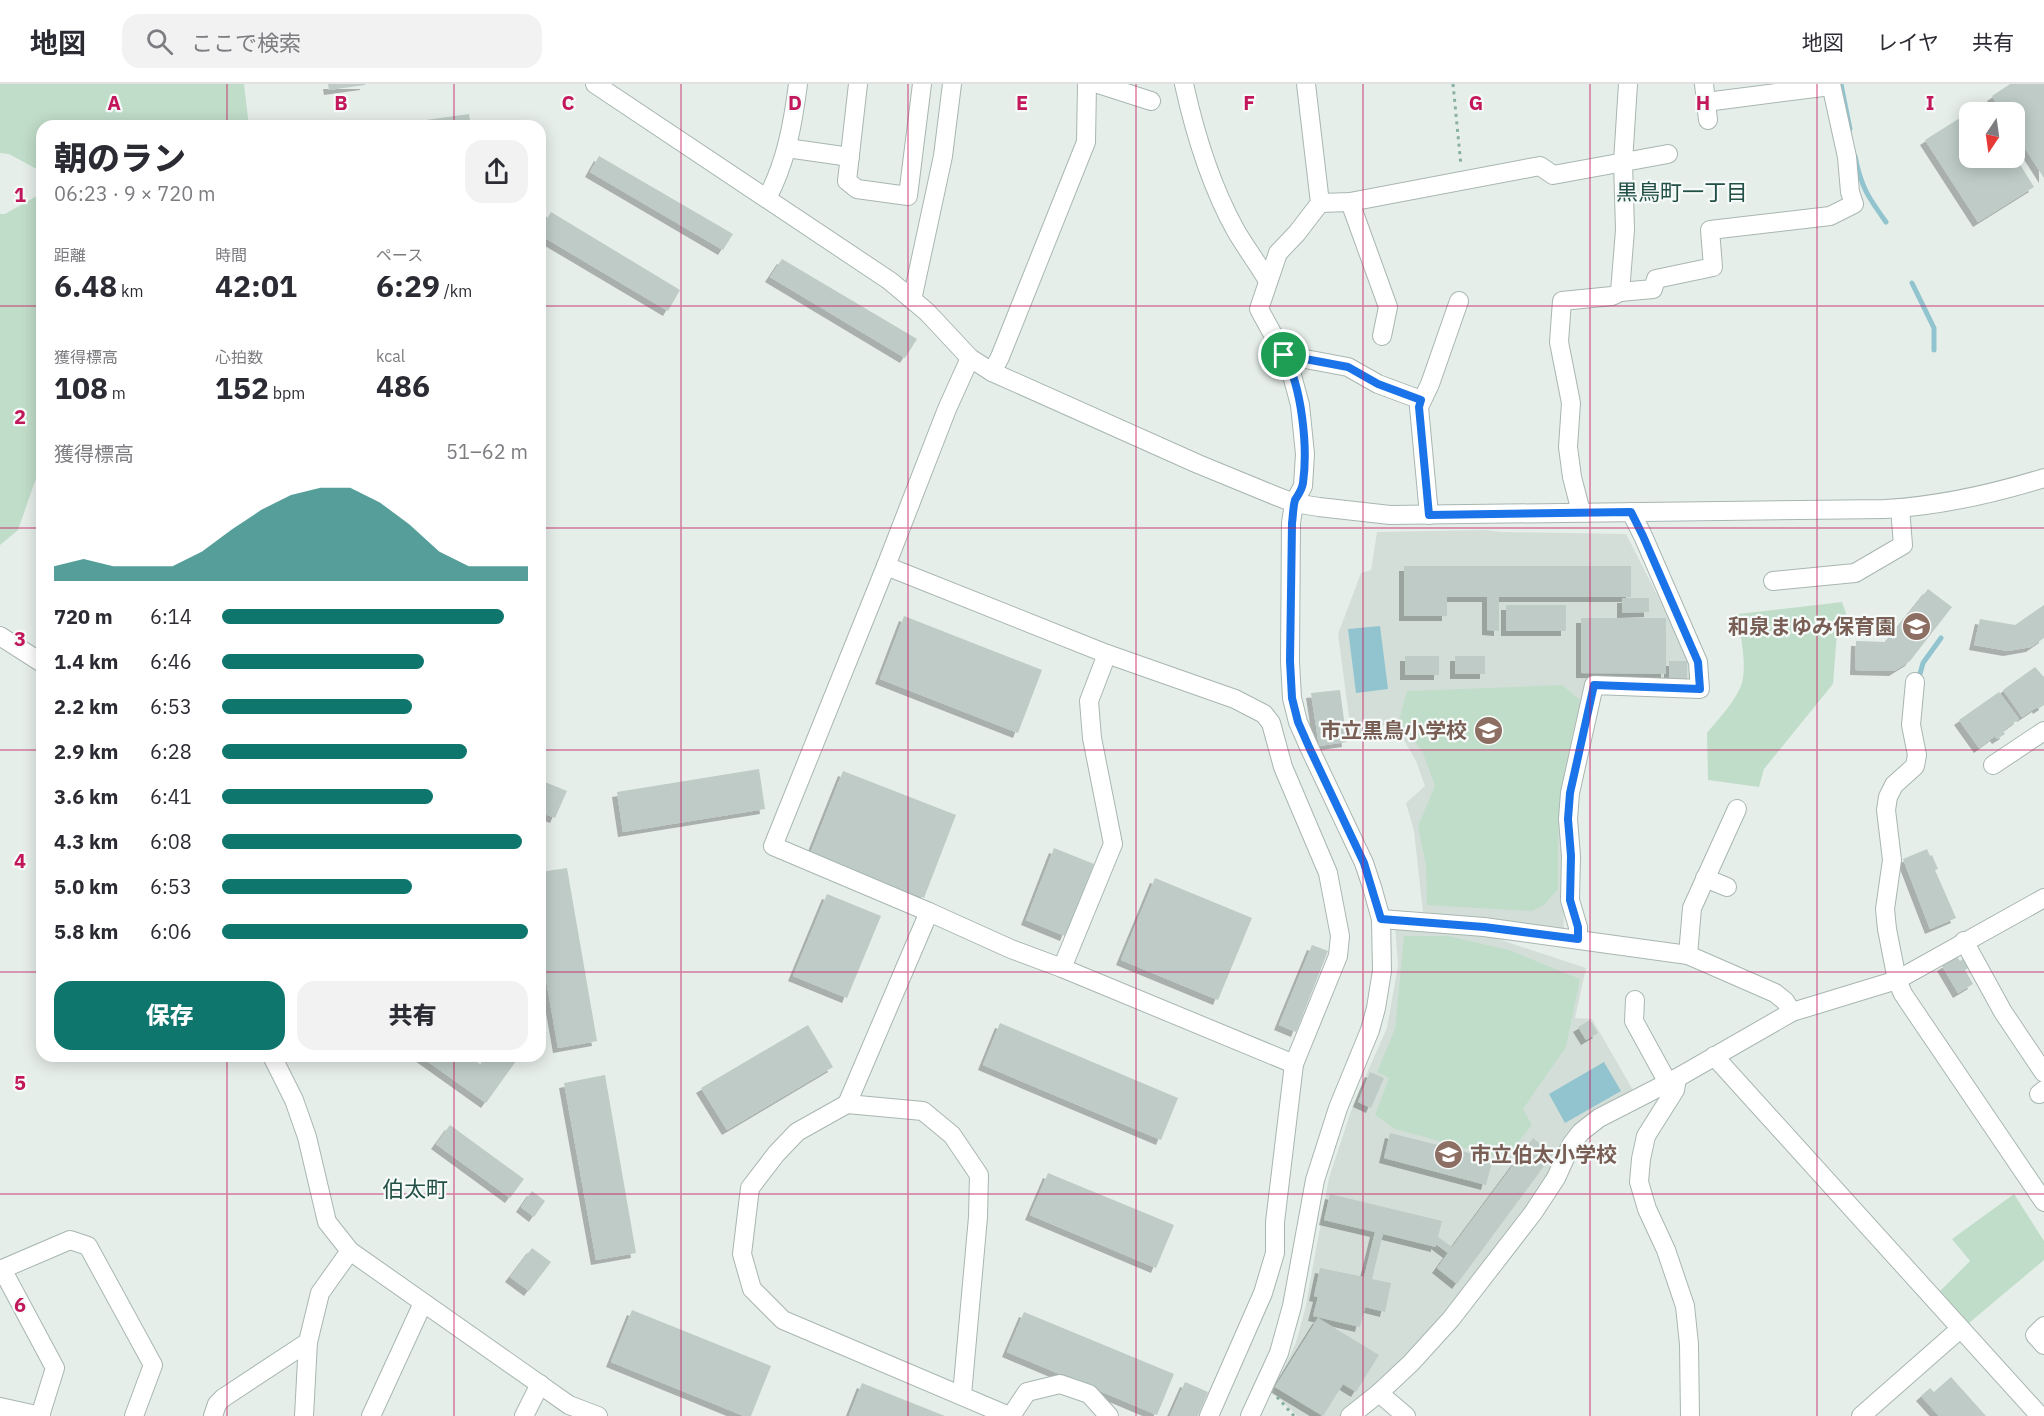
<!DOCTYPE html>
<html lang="ja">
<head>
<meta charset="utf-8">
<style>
	body { margin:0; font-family:"IBM Plex Sans","Noto Sans JP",sans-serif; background:#f2f2f3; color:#2b2b33; height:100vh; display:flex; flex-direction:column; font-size:22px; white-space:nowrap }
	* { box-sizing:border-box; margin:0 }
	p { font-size:20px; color:#7c7c81 }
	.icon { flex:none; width:33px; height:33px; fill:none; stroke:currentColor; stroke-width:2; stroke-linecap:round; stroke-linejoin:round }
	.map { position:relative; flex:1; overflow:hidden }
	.sheet { position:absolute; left:36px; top:36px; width:510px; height:942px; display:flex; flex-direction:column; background:#fff; border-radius:18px; box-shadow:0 3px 15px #0003 }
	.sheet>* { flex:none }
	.needle { width:39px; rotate:193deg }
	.buttons { position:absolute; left:1959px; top:18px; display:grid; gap:12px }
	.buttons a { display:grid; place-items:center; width:66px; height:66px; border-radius:12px; background:#fff; box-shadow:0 3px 15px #0003; font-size:30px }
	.pin { position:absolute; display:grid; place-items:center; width:51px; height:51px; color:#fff; margin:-26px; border:3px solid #fff; border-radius:50%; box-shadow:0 2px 6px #0007 }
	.round { display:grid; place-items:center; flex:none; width:63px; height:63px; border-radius:18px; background:#f2f2f3 }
	.summary { display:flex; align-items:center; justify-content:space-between; height:102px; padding:0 18px }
	h1 { font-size:33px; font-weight:800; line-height:45px }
	.metrics { display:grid; grid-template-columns:repeat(3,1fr); gap:9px; height:102px; padding:6px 18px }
	.metrics div { display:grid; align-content:center }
	.metrics b { font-size:30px; font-weight:800 }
	.metrics small { font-size:16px; font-weight:400 }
	.metrics p { font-size:16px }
	.chart { height:168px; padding:12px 18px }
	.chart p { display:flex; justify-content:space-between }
	.chart svg { width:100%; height:108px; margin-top:6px; fill:#0f766e; opacity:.7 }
	.action { display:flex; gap:12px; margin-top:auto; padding:12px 18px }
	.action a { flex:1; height:69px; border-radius:18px; background:#0f766e; color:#fff; font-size:24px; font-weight:800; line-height:69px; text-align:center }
	.action a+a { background:#f2f2f3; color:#2b2b33 }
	ul { padding:0 18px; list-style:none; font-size:20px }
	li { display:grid; grid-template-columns:96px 72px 1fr; align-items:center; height:45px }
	li i { height:15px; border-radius:8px; background:#0f766e }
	header { display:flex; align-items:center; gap:36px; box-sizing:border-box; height:84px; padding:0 30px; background:#fff; border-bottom:2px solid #e1e1e2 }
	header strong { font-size:28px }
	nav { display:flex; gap:33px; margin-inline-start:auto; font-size:21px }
	.search { width:420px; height:54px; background:#f2f2f3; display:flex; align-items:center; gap:15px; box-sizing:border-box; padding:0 21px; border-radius:18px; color:#7c7c81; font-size:22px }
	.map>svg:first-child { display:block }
	.built { fill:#d4ded9 }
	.green { fill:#c0ddc9 }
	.water { fill:#91c4cf }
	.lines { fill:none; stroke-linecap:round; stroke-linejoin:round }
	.stream { stroke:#91c4cf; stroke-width:5 }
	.building { fill:#becbc6; filter:url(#shadow) }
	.minor-casing { stroke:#a8b6b1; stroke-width:20 }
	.path { stroke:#88afa4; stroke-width:3; stroke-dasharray:3 4.5; stroke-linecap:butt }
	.minor { stroke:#fff; stroke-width:18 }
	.route-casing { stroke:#fff; stroke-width:12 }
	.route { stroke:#1a73e8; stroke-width:8 }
	.grid { fill:none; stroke:#c2185b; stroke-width:1.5; stroke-opacity:0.55 }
	.labels { text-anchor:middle; stroke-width:4.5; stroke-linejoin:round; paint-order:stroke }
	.education-label { font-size:21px; font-weight:bold; fill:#785e54; stroke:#f6faf8; text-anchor:end }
	.neighbourhood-label { font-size:22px; fill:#225046; stroke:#f6faf8 }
	.grid-label { font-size:20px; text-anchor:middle; font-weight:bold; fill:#c2185b; stroke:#f6faf8; stroke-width:4.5; stroke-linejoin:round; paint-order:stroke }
</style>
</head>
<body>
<header>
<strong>地図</strong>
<div class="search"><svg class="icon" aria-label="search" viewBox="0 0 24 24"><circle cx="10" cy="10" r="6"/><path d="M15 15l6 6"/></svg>ここで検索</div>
<nav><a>地図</a><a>レイヤ</a><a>共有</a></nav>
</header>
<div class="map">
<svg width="2044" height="1332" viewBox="0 0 2044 1332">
	<defs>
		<filter id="shadow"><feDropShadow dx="-5" dy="5" stdDeviation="0" flood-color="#0004"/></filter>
	</defs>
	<rect width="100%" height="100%" fill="#e6eeea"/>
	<!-- built -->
	<g class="built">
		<path d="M 1486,446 L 1502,448 L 1626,450 L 1691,577 L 1694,593 L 1687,599 L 1590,597 L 1561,748 L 1564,845 L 1423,828 L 1414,747 L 1406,719 L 1425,702 L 1416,677 L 1393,637 L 1352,656 L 1338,550 L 1361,489 L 1371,486 L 1377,448 Z"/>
		<path d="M 1395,841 L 1483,850 L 1586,884 L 1575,934 L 1592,935 L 1633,1006 L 1552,1090 L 1457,1216 L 1417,1262 L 1341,1332 L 1297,1332 L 1273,1308 L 1296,1258 L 1305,1226 L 1329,1094 L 1354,1018 L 1387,944 L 1398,881 Z"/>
	</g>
	<!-- green -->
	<g class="green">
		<path d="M 0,0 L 244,0 L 249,42 L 42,42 L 42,88 L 9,70 L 0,69 Z"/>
		<path d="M 42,109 L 42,377 L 18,446 L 0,461 L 0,130 L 5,130 Z"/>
		<path d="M 1842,518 L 1850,541 L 1837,549 L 1833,600 L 1764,685 L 1759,703 L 1708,696 L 1707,649 C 1718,635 1734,619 1741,602 C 1748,583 1740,551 1738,530 Z"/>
		<path d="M 1562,601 L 1580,616 L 1561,703 L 1558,749 L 1558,805 L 1544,821 L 1532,827 L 1427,821 L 1426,782 L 1418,742 L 1435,702 L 1423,669 L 1399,636 L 1407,607 Z"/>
		<path d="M 1404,852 L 1448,852 L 1509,866 L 1580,895 L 1566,963 L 1523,1025 L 1532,1041 L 1505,1075 L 1395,1045 L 1375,1031 L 1389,994 L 1377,988 L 1395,945 Z"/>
		<path d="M 2014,1110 L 2044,1157 L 2044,1176 L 1969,1239 L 1940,1207 L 1970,1177 L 1952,1155 Z"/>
	</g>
	<!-- water -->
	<g class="water">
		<path d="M 1380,542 L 1388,605 L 1356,609 L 1348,545 Z"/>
		<path d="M 1604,978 L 1621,1007 L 1565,1039 L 1549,1010 Z"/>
	</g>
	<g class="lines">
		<!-- stream -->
		<g class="stream">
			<path d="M 1841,0 L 1850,45"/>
			<path d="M 1855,72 C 1861,103 1868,113 1886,138"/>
			<path d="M 1912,199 L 1934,244 L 1934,266"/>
			<path d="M 1918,597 L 1923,579 L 1941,554"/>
		</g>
	</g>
	<!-- building -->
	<g class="building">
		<path d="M 328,0 L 365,0 L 365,1 L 329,6 Z"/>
		<path d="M 2010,0 L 2044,0 L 2044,94 L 2014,47 L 2014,28 L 2002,28 L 1992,12 Z"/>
		<path d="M 1982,20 L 1987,28 L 1970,28 L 1970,74 L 2016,74 L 2034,103 L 1978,138 L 1925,56 Z"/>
		<path d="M 469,30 L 471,42 L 391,42 L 390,41 Z"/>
		<path d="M 599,72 L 733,150 L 723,166 L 590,88 Z"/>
		<path d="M 551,128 L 680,206 L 668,227 L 540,151 L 540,146 Z"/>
		<path d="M 782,175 L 917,255 L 905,274 L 770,193 Z"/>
		<path d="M 1404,482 L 1631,482 L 1631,513 L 1499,513 L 1499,547 L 1487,546 L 1487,513 L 1447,513 L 1447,532 L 1404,532 Z"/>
		<path d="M 1928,505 L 1952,523 L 1910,577 L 1894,587 L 1855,586 L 1856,557 L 1886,558 Z"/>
		<path d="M 1622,514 L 1649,514 L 1649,528 L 1622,529 Z"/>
		<rect x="1506" y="521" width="60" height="26"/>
		<path d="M 2044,521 L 2044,554 L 2031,563 L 2008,567 L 1974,561 L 1980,535 L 2015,541 Z"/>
		<path d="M 904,532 L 1042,586 L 1018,649 L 880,595 Z"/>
		<path d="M 1581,534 L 1666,534 L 1666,590 L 1581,589 Z"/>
		<rect x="1405" y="572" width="34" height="19"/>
		<rect x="1455" y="572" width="30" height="18"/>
		<rect x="1669" y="577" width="18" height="18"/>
		<path d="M 2035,583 L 2044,593 L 2044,621 L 2038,625 L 2037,623 L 2022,633 L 2003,606 Z"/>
		<path d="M 1340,606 L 1347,658 L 1319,662 L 1311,609 Z"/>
		<path d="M 1999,608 L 2019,635 L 2003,647 L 2005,650 L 1997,655 L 1995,652 L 1979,664 L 1959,636 Z"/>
		<path d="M 759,685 L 765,725 L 623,748 L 617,708 Z"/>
		<path d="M 843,687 L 956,731 L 924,814 L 810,770 Z"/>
		<path d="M 540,696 L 567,707 L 555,734 L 540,728 Z"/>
		<path d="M 1054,764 L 1094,780 L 1065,852 L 1026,836 Z"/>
		<path d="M 1927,765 L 1930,772 L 1932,771 L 1938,785 L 1935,786 L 1956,834 L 1930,845 L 1903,775 Z"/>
		<path d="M 567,784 L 597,957 L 558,964 L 540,861 L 540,788 Z"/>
		<path d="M 1155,794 L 1252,834 L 1218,916 L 1121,876 Z"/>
		<path d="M 827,810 L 881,832 L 847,914 L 793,892 Z"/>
		<path d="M 1312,861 L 1328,867 L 1296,948 L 1279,941 Z"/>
		<path d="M 1957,873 L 1960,877 L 1963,875 L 1968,884 L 1965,886 L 1973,900 L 1958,909 L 1942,882 Z"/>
		<path d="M 1590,936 L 1598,949 L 1586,956 L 1578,943 Z"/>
		<path d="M 1000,939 L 1178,1014 L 1161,1056 L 983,981 Z"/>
		<path d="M 808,941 L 833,983 L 727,1046 L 701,1004 Z"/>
		<path d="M 420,972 L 469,972 L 481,981 L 488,972 L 509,972 L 516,977 L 486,1019 Z"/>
		<path d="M 1370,988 L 1384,994 L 1371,1024 L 1358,1018 Z"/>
		<path d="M 605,991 L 636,1169 L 596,1176 L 564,999 Z"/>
		<path d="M 450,1041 L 524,1095 L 510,1114 L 436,1060 Z"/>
		<path d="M 1390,1049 L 1493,1075 L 1486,1101 L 1384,1074 Z"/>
		<path d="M 1533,1054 L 1553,1070 L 1457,1200 L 1437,1184 L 1448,1169 L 1436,1160 L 1436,1163 L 1383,1150 L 1372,1195 L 1391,1199 L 1385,1228 L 1365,1223 L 1360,1243 L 1313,1232 L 1318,1213 L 1314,1212 L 1320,1184 L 1364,1193 L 1375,1148 L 1324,1136 L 1330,1110 L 1442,1137 L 1438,1153 L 1452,1163 Z"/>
		<path d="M 1048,1089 L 1174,1141 L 1156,1184 L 1030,1131 Z"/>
		<path d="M 532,1107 L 545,1117 L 534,1133 L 521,1123 Z"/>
		<path d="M 532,1164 L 551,1178 L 529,1207 L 510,1193 Z"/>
		<path d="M 632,1226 L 771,1282 L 751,1332 L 744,1332 L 611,1278 Z"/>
		<path d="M 1024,1228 L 1174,1290 L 1157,1331 L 1007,1268 Z"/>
		<path d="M 1318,1234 L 1379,1271 L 1356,1308 L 1343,1300 L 1323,1332 L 1275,1303 Z"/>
		<path d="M 1951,1293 L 1986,1332 L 1939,1332 L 1921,1312 L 1930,1304 L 1934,1308 Z"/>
		<path d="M 1185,1298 L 1208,1308 L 1198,1332 L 1170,1332 Z"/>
		<path d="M 862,1299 L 945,1332 L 849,1332 Z"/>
	</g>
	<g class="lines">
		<defs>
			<g id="minor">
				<path d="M 595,0 L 890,197 L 927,228 L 970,274 L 992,288 L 1198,380 L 1276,412 L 1294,419 L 1319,423 L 1390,431 L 1885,425 C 1939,422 1992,410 2044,394"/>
				<path d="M 858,0 L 847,97 L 857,105 L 908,112 L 922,0"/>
				<path d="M 1098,0 L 1151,17"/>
				<path d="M 1184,0 C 1195,50 1211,102 1236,147 C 1246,164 1258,180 1268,197"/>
				<path d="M 1704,0 L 1708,36"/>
				<path d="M 1706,18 L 1831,2"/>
				<path d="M 787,64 L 850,73"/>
				<path d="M 767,114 C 786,79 793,39 798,0"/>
				<path d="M 1350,118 L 1388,223 L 1382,252"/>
				<path d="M 1320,119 L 1350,118 L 1540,82 L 1553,91 L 1668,70"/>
				<path d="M 1620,208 L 1653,205 L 1656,195 L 1713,183 L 1710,146 L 1830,132 L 1854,120 L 1850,108 L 1847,73 L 1831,0"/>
				<path d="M 912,216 L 943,72 L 952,0"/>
				<path d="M 1284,271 L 1348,283 L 1378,300 L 1421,316"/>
				<path d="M 992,288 L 1000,273 L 1086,58 L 1087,0"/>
				<path d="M 1581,428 L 1572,393 L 1568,363 L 1571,319 L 1559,258 L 1562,217 L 1612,212 L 1620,208 L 1625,146 L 1623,78 L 1628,0"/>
				<path d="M 1429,431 L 1419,323 L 1430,300 L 1459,217"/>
				<path d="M 886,482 L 1107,570 L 1235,615 L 1264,630 L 1271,639 L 1283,683 L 1328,789 L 1340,852 L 1338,872 L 1294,980 L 1275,1138 L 1275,1169 L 1263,1209 L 1209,1332"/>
				<path d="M 1773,497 L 1855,489 L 1903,461 L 1900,424"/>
				<path d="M 0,552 L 42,579"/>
				<path d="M 1915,598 L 1911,641 L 1917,671 L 1915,682 L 1894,701 L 1888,713 L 1886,726 L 1892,776 L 1885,825 L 1887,845 L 1897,896 L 1903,910 L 2044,1118"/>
				<path d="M 1993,681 L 2044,647"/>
				<path d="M 1705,794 L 1727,803"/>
				<path d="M 929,828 L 1011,865 L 1062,884 L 1294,980"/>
				<path d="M 1381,835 L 1484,843 L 1688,871 L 1775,909 L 1785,917 L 1792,928"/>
				<path d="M 1578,855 L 1578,843 L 1570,816 L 1571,772 L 1568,735 L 1570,709 L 1594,601 L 1700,605 L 1698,578 L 1643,452 L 1631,428"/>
				<path d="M 1964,857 L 2003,928 L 2044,989"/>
				<path d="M 1688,871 L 1692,824 L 1737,725"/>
				<path d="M 1062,884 L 1113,760 L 1092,654 L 1089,617 L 1107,570"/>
				<path d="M 1635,916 L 1634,937 L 1668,999"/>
				<path d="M 272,972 L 294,1016 L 307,1053 L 327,1138 L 350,1167 L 569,1321 L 598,1332"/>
				<path d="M 1714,972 L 2040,1332"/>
				<path d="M 1677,994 L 1675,1006 L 1646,1052 L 1641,1075 L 1639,1098 L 1647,1125 L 1666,1166 L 1685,1222 L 1689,1260 L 1690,1332"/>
				<path d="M 2039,1010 L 2044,1006"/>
				<path d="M 847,1020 L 929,828 L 773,762 L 886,482 L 947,325 L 970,274"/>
				<path d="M 2,1185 L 55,1284 L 40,1332"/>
				<path d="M 0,1186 L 70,1156 L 88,1162 L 153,1281 L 134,1332"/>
				<path d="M 2044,1242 L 2035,1251 L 2044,1261"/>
				<path d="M 1379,1309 L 1406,1332"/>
				<path d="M 962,1311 L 978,1133 L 979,1091 L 952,1051 L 923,1027 L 847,1020 L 797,1048 L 776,1070 L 750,1104 L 742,1170 L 752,1205 L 783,1236 L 1009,1332"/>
				<path d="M 0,1323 L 41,1332"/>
				<path d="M 213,1332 L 217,1320 L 223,1314 L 308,1258 L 320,1209 L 350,1167"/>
				<path d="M 304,1332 L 308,1258"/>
				<path d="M 371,1332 L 423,1219"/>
				<path d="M 524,1332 L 540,1300"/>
				<path d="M 1011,1332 L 1027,1308 L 1060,1300 L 1089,1310 L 1109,1332"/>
				<path d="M 1250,1332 L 1279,1269 L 1292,1222 L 1315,1096 L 1338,1024 L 1370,946 L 1376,924 L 1382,887 L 1381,835 L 1372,803 L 1364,779 L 1309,663 L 1298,638 L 1292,614 L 1290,577 L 1291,439 L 1294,419 L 1303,402 L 1305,370 L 1300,321 L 1289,280 L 1259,225 L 1278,169 L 1297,149 L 1320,119 L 1306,0"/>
				<path d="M 1350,1332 L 1379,1309 L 1411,1279 L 1451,1235 L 1533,1129 L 1556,1094 L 1571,1061 L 1581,1048 L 1599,1034 L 1677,994 L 1792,928 L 1897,896 L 2044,814"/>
				<path d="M 1861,1332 L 1960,1245"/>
			</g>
		</defs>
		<!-- minor casing -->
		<use href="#minor" class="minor-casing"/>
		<!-- path -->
		<g class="path">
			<path d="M 1453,0 L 1461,82"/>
			<path d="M 1277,1313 L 1294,1332"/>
		</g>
		<!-- minor -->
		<use href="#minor" class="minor"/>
	</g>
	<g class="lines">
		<defs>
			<path id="route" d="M 1284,271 L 1348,283 L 1378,300 L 1421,316 L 1419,323 L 1429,431 L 1631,428 L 1643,452 L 1698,578 L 1700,605 L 1594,601 L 1570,709 L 1568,735 L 1571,772 L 1570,816 L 1578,843 L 1578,855 L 1484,843 L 1381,835 L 1364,779 L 1309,663 L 1298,638 L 1292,614 L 1290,577 L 1292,439 C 1293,432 1293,423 1295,416 C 1298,411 1302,406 1303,399 C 1308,363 1302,303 1284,271 Z"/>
		</defs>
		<!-- route casing -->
		<use href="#route" class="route-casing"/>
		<!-- route -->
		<use href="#route" class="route"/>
	</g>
	<!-- grid -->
	<path class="grid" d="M 227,0 L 227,42M 454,0 L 454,42M 681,0 L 681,1332M 908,0 L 908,1332M 1136,0 L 1136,1332M 1363,0 L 1363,1332M 1590,0 L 1590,1332M 1817,0 L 1817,1332M 0,222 L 42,222M 540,222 L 2044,222M 0,444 L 42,444M 540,444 L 2044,444M 0,666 L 42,666M 540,666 L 2044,666M 0,888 L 42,888M 540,888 L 2044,888M 227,972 L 227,1332M 454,972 L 454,1332M 0,1110 L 2044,1110"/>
	<!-- icons -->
	<defs>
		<symbol id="school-disc" viewBox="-11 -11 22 22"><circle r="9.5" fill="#8d6e63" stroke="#f6faf8"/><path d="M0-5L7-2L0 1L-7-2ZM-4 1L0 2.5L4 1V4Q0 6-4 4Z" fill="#fff"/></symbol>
	</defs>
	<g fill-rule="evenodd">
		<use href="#school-disc" x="1900" y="526" width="33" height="33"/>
		<use href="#school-disc" x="1472" y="630" width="33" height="33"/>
		<use href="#school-disc" x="1432" y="1054" width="33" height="33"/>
	</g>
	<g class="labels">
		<!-- education labels -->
		<g class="education-label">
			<text x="1896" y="550">和泉まゆみ保育園</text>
			<text x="1467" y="654">市立黒鳥小学校</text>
			<text x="1470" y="1078" text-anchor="start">市立伯太小学校</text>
		</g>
		<!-- neighbourhood labels -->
		<g class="neighbourhood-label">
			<text x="1682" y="116">黒鳥町一丁目</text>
			<text x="415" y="1113">伯太町</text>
		</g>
	</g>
	<g class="grid-label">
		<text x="114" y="26">A</text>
		<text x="341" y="26">B</text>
		<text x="568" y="26">C</text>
		<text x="795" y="26">D</text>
		<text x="1022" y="26">E</text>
		<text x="1249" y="26">F</text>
		<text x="1476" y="26">G</text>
		<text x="1703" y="26">H</text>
		<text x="1930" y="26">I</text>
		<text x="20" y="118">1</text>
		<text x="20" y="340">2</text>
		<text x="20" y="562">3</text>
		<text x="20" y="784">4</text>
		<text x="20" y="1006">5</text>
		<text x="20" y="1228">6</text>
	</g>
</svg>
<div class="buttons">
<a><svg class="needle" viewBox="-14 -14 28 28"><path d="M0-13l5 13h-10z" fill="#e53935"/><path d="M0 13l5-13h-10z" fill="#7c7c81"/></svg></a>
</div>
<div class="pin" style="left:1284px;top:271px;background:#1e9e55"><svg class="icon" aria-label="arrive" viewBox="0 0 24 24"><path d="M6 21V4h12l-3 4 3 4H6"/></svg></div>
<section class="sheet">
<div class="summary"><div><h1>朝のラン</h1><p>06:23 · 9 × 720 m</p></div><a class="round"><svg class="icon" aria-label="share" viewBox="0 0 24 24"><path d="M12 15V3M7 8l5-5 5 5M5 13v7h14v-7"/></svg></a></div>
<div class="metrics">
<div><p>距離</p><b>6.48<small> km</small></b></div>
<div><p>時間</p><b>42:01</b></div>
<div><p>ペース</p><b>6:29<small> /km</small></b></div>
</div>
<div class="metrics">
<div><p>獲得標高</p><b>108<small> m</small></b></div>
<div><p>心拍数</p><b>152<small> bpm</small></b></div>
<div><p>kcal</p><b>486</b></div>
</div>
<div class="chart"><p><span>獲得標高</span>51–62 m</p>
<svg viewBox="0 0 160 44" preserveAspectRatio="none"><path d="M0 44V38L10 35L20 38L30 38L40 38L50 32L60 23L70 15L80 9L90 6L100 6L110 12L120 21L130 32L140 38L150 38L160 38V44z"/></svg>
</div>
<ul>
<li><b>720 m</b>6:14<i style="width:92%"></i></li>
<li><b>1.4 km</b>6:46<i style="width:66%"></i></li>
<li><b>2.2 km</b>6:53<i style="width:62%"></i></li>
<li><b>2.9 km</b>6:28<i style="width:80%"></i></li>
<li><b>3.6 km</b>6:41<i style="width:69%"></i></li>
<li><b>4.3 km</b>6:08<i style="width:98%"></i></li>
<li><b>5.0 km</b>6:53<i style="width:62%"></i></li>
<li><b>5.8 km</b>6:06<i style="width:100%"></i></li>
</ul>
<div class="action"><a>保存</a><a>共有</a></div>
</section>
</div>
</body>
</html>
